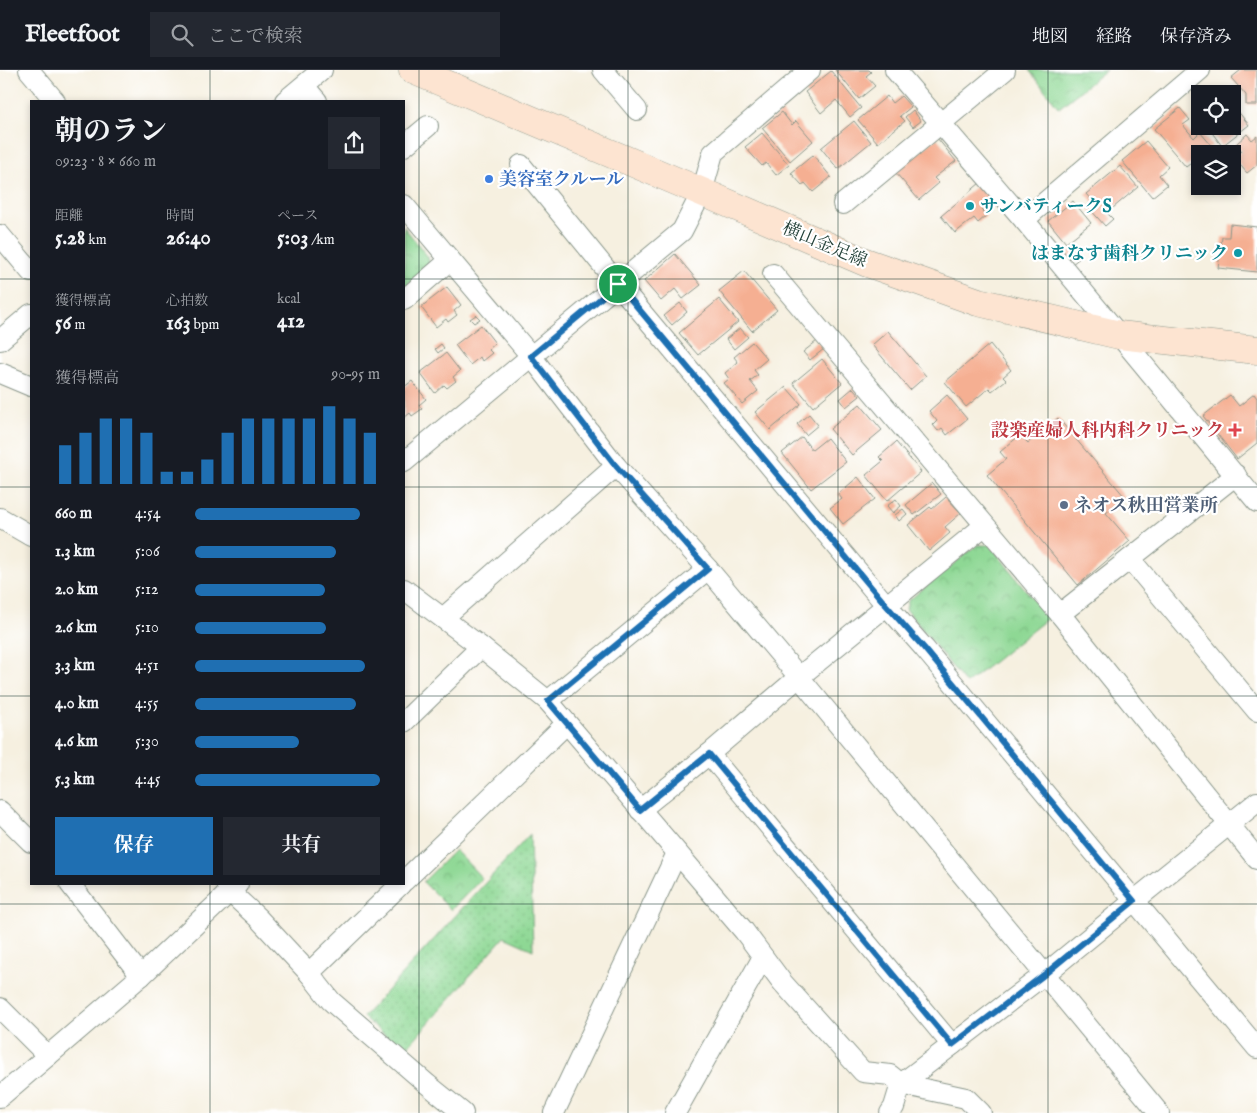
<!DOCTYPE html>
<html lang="ja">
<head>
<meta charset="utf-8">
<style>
	body { margin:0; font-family:"IM FELL English","Noto Serif JP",serif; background:#242831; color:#f1f3f6; height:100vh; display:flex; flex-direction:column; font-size:19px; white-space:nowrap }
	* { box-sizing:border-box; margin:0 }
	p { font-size:16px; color:#9ea1a6 }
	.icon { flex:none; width:28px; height:28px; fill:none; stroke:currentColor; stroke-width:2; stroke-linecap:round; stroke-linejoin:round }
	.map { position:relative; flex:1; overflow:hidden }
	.details { position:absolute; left:30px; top:30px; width:375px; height:785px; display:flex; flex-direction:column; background:#171b24; border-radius:0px; box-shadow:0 2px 8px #0003 }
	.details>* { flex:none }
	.controls { position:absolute; left:1191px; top:15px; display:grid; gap:10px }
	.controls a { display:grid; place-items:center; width:50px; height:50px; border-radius:0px; background:#171b24; box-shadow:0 2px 8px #0003; font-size:25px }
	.pin { position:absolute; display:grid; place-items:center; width:42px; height:42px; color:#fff; margin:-21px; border:2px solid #fff; border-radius:50%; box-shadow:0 1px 5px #0007 }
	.round { display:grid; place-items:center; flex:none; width:52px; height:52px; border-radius:0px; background:#242831 }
	.head { display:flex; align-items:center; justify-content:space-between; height:85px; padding:0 25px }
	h1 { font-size:28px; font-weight:700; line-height:38px }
	.figures { display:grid; grid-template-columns:repeat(3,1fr); gap:8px; height:85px; padding:5px 25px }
	.figures div { display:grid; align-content:center }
	.figures b { font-size:21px; font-weight:700 }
	.figures small { font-size:14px; font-weight:400 }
	.figures p { font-size:14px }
	.chart { height:140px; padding:10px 25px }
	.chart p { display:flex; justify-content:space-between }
	.chart svg { width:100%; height:90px; margin-top:5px; stroke:#1f6fb2; stroke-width:6 }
	.button { display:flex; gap:10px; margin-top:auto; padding:10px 25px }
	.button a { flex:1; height:58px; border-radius:0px; background:#1f6fb2; color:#fff; font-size:20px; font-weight:700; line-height:58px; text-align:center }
	.button a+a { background:#242831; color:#f1f3f6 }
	ul { padding:0 25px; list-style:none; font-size:16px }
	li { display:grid; grid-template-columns:80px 60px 1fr; align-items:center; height:38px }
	li i { height:12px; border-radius:6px; background:#1f6fb2 }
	header { display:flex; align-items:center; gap:30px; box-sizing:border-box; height:70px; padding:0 25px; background:#171b24; border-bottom:1px solid #363941 }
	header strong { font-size:24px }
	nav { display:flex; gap:28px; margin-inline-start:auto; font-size:18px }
	.search { width:350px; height:45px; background:#242831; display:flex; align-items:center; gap:12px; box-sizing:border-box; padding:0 18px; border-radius:0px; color:#9ea1a6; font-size:19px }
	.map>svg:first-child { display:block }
	.grass { fill:url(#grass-dots); stroke:#568a64 }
	.park { fill:url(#park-crowns); stroke:#568a64 }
	.building { fill:#f5af92 }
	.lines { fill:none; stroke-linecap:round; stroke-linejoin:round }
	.street-casing { stroke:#8a968a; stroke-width:22 }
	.secondary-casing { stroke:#8a968a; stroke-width:29 }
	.street { stroke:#fff; stroke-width:20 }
	.secondary { stroke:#fde4d1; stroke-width:28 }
	.route-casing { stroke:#fff; stroke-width:10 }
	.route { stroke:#1f6fb2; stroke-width:6 }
	.grid { fill:none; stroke:#1f3d34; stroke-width:1; stroke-opacity:0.55 }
	.shop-dot { fill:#3f7fe0; stroke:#fff; stroke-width:2 }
	.culture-dot { fill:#0f9aa8; stroke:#fff; stroke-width:2 }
	.health-dot { fill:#e0444e; stroke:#fff; stroke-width:2 }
	.service-dot { fill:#5c6f8a; stroke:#fff; stroke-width:2 }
	.labels { text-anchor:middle; stroke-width:4.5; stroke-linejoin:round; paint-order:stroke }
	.shop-label { font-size:18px; font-weight:bold; fill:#366cbe; stroke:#fff; text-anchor:start }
	.culture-label { font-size:18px; font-weight:bold; fill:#0d838f; stroke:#fff; text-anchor:start }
	.street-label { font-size:18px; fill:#1f3d34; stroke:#fff }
	.health-label { font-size:18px; font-weight:bold; fill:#be3a42; stroke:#fff; text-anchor:end }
	.service-label { font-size:18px; font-weight:bold; fill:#4e5e75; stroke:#fff; text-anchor:start }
</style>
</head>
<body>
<header>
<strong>Fleetfoot</strong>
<div class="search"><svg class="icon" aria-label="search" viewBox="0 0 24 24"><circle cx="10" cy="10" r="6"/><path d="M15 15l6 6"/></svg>ここで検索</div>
<nav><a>地図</a><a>経路</a><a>保存済み</a></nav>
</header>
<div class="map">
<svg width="1257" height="1043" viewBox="0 0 1257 1043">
	<defs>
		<pattern id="grass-dots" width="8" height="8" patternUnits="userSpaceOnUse" patternTransform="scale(1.25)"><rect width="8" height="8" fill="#8ed894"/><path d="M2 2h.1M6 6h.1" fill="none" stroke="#7aba80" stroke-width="1.8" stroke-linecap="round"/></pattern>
		<pattern id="park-crowns" width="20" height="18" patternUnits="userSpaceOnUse" patternTransform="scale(1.25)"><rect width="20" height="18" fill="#8ed894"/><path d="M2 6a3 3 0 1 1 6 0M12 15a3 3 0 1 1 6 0" fill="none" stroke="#7aba80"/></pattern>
	</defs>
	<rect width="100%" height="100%" fill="#fff"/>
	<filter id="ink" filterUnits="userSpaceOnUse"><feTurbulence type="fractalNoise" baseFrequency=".02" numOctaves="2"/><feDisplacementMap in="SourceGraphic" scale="10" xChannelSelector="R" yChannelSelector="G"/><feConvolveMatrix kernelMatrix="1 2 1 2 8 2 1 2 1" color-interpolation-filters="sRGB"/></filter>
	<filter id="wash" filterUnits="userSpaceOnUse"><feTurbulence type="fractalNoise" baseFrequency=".0096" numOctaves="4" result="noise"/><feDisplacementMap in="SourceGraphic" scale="20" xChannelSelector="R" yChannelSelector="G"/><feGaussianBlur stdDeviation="1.12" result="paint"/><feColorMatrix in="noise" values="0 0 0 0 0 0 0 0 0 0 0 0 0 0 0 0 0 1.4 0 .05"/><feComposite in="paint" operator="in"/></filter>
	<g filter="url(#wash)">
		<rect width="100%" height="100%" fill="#f6f0e0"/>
		<!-- grass -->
		<path class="grass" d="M 530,764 L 533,880 L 504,867 L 404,981 L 363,947 Z"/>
		<!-- park -->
		<g class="park">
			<path d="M 1029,0 L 1106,0 L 1059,38 Z"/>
			<path d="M 404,157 L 428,187 L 430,197 L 404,218 Z"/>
			<path d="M 977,475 L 990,475 L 1048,548 L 966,614 L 906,539 L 908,531 Z"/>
			<path d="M 455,780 L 482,808 L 451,840 L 423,812 Z"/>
		</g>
		<g id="blocks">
			<!-- building -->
			<g class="building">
				<path d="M 835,0 L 869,0 L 871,2 L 866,6 L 875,16 L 859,29 Z"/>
				<path d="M 1241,0 L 1257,0 L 1257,35 L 1246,35 L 1246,25 L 1231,8 Z"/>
				<path d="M 831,1 L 861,38 L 850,47 L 836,30 L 821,43 L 805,22 Z"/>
				<path d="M 887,26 L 892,33 L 901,26 L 911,37 L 900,46 L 905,51 L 878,73 L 858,50 Z"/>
				<path d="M 1232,34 L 1249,55 L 1222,76 L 1207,56 L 1232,56 Z"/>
				<path d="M 1180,38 L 1190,50 L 1183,55 L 1194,68 L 1200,62 L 1212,76 L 1202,84 L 1200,84 L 1200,86 L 1186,97 L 1154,59 Z"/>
				<path d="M 913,40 L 921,51 L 913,57 L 905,47 Z"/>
				<path d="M 782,42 L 792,55 L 796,51 L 813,71 L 790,91 L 762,58 Z"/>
				<path d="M 854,51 L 871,72 L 838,99 L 821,78 Z"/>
				<path d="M 762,63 L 789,95 L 776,105 L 766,93 L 762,96 L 745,77 Z"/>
				<path d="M 1247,64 L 1252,70 L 1257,66 L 1257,95 L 1247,103 L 1234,88 L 1242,81 L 1236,74 Z"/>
				<path d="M 937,68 L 956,91 L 934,108 L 939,113 L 919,130 L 895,102 Z"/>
				<path d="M 1146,71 L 1168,97 L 1159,105 L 1167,115 L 1152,127 L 1122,91 Z"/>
				<path d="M 813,85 L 831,107 L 813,122 L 805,113 L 802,115 L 791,103 Z"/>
				<path d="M 1120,96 L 1138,117 L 1107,143 L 1113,149 L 1105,156 L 1089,138 L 1094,133 L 1086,124 Z"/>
				<path d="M 980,113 L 995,131 L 982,141 L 986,146 L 978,153 L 974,148 L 955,163 L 941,146 Z"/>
				<path d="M 1073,131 L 1091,153 L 1066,173 L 1048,151 Z"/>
				<path d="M 1230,154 L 1257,157 L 1257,202 L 1218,198 L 1222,167 L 1229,167 Z"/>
				<path d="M 1075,177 L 1082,186 L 1071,195 L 1064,186 Z"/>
				<path d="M 675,184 L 701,215 L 683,229 L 675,219 L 661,231 L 644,211 Z"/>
				<path d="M 744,201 L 777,240 L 752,261 L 719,221 Z"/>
				<path d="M 447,217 L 461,235 L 454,241 L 457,245 L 448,252 L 446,249 L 436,257 L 421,237 Z"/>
				<path d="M 719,229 L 738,252 L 698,285 L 679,263 Z"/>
				<path d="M 680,233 L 687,242 L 672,255 L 664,246 Z"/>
				<path d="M 476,245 L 480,249 L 474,253 L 470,249 Z"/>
				<path d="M 481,255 L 495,273 L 488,279 L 492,283 L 482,291 L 480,287 L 470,295 L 455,275 Z"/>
				<path d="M 740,258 L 748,267 L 734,279 L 726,269 Z"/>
				<path d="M 888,261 L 926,306 L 910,320 L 872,275 Z"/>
				<path d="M 817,271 L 824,279 L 810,290 L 803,282 Z"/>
				<path d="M 752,272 L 767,289 L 754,300 L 758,305 L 750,311 L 758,321 L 742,334 L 724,313 L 729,309 L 725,303 L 738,292 L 734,287 Z"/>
				<path d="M 441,274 L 444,278 L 438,283 L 435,279 Z"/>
				<path d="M 990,274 L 1011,300 L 1003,307 L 1006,310 L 992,321 L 989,318 L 966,337 L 945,312 Z"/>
				<path d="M 446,283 L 460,301 L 453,307 L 456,311 L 447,318 L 444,315 L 435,323 L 420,303 Z"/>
				<path d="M 822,289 L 842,313 L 813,337 L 793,313 Z"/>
				<path d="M 412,311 L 426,329 L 419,335 L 422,339 L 412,346 L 410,343 L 404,348 L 404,317 Z"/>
				<path d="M 786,317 L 801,334 L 770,360 L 755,342 Z"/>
				<path d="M 853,318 L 860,326 L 846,337 L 840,329 Z"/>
				<path d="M 1254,324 L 1257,328 L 1257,373 L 1237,389 L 1203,346 L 1230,325 L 1239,336 Z"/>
				<path d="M 947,325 L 967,349 L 947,365 L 942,358 L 938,361 L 933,355 L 937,351 L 929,341 Z"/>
				<path d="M 860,334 L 882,360 L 852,385 L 830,359 Z"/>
				<path d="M 809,344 L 818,355 L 806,365 L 797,354 Z"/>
				<path d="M 1058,348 L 1125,427 L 1106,443 L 1130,471 L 1078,515 L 987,405 L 1006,389 L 1000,382 L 1020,365 L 1028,373 Z"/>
				<path d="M 802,367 L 812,380 L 827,368 L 846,392 L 811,419 L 782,383 Z"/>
				<path d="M 896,372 L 921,402 L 887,431 L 866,405 L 883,391 L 879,387 Z"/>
				<path d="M 858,407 L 875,429 L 843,454 L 830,438 L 842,429 L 838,424 Z"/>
				<path d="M 932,413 L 941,424 L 914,445 L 906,435 Z"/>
				<path d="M 946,427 L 961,443 L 945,457 L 950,463 L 929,481 L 908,455 L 930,437 L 932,439 Z"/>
				<path d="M 896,429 L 901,436 L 893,443 L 887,436 Z"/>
				<path d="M 903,439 L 907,444 L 899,451 L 895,445 Z"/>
			</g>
		</g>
	</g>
	<g filter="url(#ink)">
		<use href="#blocks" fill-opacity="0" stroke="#8a968a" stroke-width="1"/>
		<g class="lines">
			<defs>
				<g id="street">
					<path d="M 29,0 L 55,31"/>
					<path d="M 603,0 L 637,40"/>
					<path d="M 895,0 L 1024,150 L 1257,432"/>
					<path d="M 304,16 L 317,31"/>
					<path d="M 285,31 L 322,0"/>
					<path d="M 404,76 L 428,56"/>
					<path d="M 521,95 L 618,214 L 886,535 L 924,578 L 1257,978"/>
					<path d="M 843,134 L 1005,0"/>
					<path d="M 404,135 L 531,286 L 616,396 L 708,499 L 799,607 L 1159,1043"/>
					<path d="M 1024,150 L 1200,0"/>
					<path d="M 0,165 L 31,202"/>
					<path d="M 773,204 L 1060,544 L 1257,789"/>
					<path d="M 404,230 L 450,190"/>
					<path d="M 0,270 L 31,244"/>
					<path d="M 0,303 L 31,316"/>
					<path d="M 404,392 L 682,161 L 702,122 L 713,83 L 810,0"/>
					<path d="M 0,448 L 31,466"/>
					<path d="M 1130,489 L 1257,641"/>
					<path d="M 404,519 L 481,577 L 548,631 L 744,861 L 782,912 L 863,1002 L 890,1005 L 901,1014 L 966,1028 L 981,1043"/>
					<path d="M 1060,544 L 1236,405"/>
					<path d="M 443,548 L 616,396"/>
					<path d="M 548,631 L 708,499"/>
					<path d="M 404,652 L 481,577"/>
					<path d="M 709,684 L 952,975"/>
					<path d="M 640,740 L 709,684 L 799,607 L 984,456"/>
					<path d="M 0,741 L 31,772"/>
					<path d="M 404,811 L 566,654"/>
					<path d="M 70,814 L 141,906"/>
					<path d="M 226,814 L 230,822 L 258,848 L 309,903 L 331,931 L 427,1014 L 463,1043"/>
					<path d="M 309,903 L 401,814"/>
					<path d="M 0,938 L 48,986"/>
					<path d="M 0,1027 L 141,906 L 238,814"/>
					<path d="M 554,1043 L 677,783"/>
					<path d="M 675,1043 L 763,887"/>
					<path d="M 890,1043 L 894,1037 L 901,1014 L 1045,904 L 1134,831 L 1257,732"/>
				</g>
				<path id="secondary" d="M 413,0 L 702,122 L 865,192 L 978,232 L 1119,265 L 1257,280"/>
			</defs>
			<!-- street casing -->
			<use href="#street" class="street-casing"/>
			<!-- secondary casing -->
			<use href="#secondary" class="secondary-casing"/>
			<!-- street -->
			<use href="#street" class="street"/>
			<!-- secondary -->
			<use href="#secondary" class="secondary"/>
		</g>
	</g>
	<g class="lines" filter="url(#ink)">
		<defs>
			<path id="route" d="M 618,214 L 886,535 L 924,578 L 1134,831 L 1045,904 L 952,975 L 709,684 L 640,740 L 548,631 L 708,499 L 616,396 L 531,286 Z"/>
		</defs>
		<!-- route casing -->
		<use href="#route" class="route-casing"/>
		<!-- route -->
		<use href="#route" class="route"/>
	</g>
	<!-- grid -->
	<path class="grid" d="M 210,0 L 210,31M 419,0 L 419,1043M 628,0 L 628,1043M 838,0 L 838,1043M 1048,0 L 1048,1043M 0,209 L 31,209M 404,209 L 1257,209M 0,417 L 31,417M 404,417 L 1257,417M 0,626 L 31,626M 404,626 L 1257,626M 210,814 L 210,1043M 0,834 L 1257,834"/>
	<!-- markers -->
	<circle class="shop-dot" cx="489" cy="109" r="5"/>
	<g class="culture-dot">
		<circle cx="970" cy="136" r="5"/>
		<circle cx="1238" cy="183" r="5"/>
	</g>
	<path class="health-dot" d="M1232.5 352.5h5v5h5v5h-5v5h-5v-5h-5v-5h5z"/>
	<circle class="service-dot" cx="1064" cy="435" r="5"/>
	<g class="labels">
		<!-- shop labels -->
		<g class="shop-label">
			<text x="499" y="115">美容室クルール</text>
		</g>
		<!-- culture labels -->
		<g class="culture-label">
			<text x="980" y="142">サンバティークS</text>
			<text x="1228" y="189" text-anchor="end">はまなす歯科クリニック</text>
		</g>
		<!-- street labels -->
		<g class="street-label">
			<text transform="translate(825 174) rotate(23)" y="6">横山金足線</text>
		</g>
		<!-- health labels -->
		<g class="health-label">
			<text x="1224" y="366">設楽産婦人科内科クリニック</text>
		</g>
		<!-- service labels -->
		<g class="service-label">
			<text x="1074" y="441">ネオス秋田営業所</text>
		</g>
	</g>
</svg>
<div class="controls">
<a><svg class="icon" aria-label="locate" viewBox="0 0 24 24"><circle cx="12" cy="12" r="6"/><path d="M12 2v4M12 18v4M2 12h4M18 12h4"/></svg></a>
<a><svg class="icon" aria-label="layers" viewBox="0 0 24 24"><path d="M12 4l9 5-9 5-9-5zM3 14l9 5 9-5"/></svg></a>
</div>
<div class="pin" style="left:618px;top:214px;background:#1e9e55"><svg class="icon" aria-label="arrive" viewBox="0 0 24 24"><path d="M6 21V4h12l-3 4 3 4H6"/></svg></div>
<section class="details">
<div class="head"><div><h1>朝のラン</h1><p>09:23 · 8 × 660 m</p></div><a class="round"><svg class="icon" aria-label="share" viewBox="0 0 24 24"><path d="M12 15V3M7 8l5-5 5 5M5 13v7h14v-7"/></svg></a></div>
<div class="figures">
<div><p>距離</p><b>5.28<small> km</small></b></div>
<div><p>時間</p><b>26:40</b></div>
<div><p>ペース</p><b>5:03<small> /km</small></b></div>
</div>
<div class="figures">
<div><p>獲得標高</p><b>56<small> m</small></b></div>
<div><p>心拍数</p><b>163<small> bpm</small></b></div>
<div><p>kcal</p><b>412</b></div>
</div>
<div class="chart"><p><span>獲得標高</span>90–95 m</p>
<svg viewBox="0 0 160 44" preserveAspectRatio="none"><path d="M5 44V25M15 44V19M25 44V12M35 44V12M45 44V19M55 44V38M65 44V38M75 44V32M85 44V19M95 44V12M105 44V12M115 44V12M125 44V12M135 44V6M145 44V12M155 44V19"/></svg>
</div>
<ul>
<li><b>660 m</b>4:54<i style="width:89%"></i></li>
<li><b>1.3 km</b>5:06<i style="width:76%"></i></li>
<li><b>2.0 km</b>5:12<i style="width:70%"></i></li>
<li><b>2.6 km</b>5:10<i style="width:71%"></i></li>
<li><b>3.3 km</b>4:51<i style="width:92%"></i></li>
<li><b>4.0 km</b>4:55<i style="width:87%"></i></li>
<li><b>4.6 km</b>5:30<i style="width:56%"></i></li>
<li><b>5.3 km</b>4:45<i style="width:100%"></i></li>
</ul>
<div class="button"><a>保存</a><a>共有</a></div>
</section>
</div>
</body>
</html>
